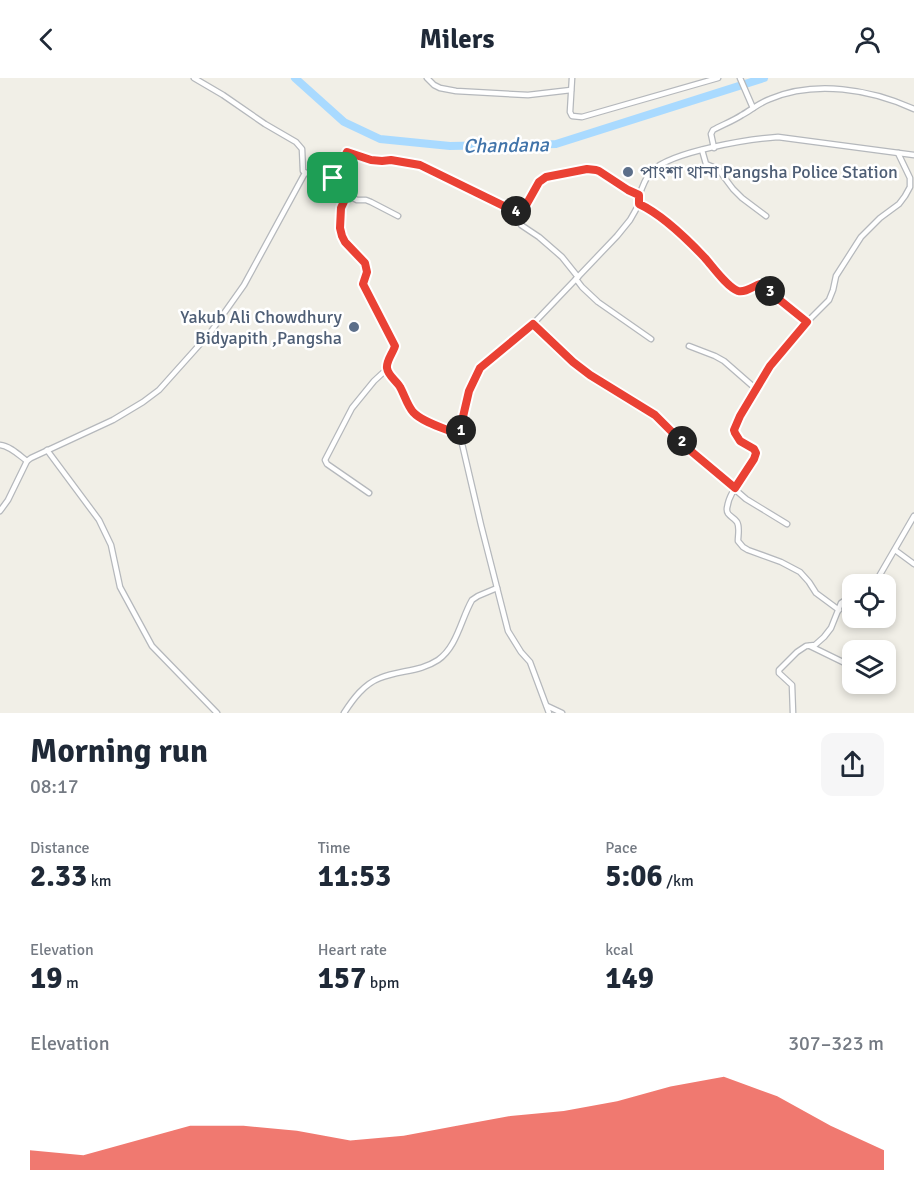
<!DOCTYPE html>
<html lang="en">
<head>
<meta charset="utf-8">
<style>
	body { margin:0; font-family:Signika,"Noto Sans Bengali",sans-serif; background:#f6f6f7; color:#1f2937; height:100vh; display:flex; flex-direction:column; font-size:22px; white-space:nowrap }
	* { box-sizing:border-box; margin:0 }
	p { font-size:20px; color:#747a83 }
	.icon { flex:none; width:33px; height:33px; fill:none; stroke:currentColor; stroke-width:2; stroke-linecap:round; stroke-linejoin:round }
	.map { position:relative; height:635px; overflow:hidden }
	.side { display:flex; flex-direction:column; background:#fff; flex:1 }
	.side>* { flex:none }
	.controls { position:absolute; left:842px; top:496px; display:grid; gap:12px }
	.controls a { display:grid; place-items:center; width:54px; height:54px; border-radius:12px; background:#fff; box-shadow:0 3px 9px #0003; font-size:30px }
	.pin { position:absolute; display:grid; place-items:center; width:51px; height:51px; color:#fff; margin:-26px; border-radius:12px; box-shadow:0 3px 9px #0006 }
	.km { position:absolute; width:30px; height:30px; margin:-15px; border-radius:50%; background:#222; color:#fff; font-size:16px; line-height:30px; text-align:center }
	.round { display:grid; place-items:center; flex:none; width:63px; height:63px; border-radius:12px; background:#f6f6f7 }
	.summary { display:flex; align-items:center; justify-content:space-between; height:102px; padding:0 30px }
	h1 { font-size:33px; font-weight:700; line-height:45px }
	.metrics { display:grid; grid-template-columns:repeat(3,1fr); gap:9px; height:102px; padding:6px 30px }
	.metrics div { display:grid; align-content:center }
	.metrics b { font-size:30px; font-weight:700 }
	.metrics small { font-size:16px; font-weight:400 }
	.metrics p { font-size:16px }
	.chart { height:168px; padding:12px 30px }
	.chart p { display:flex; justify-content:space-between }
	.chart svg { width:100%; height:108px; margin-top:6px; fill:#ea4134; opacity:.7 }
	header { display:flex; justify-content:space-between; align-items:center; height:78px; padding:0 30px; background:#fff; font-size:27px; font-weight:700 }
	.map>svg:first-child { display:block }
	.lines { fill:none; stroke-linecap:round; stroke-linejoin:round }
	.river { stroke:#a9daff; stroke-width:8 }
	.minor-casing { stroke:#b5b8bc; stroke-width:7 }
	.minor { stroke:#fff; stroke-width:4.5 }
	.route-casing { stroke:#fff; stroke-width:12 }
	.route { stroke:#ea4134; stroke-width:8 }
	.service-dot { fill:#5c6f8a; stroke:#fff; stroke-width:2 }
	.labels { text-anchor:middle; stroke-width:5; stroke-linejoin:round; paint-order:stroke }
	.service-label { font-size:18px; fill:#4e5e75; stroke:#fff; text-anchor:start }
	.water-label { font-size:20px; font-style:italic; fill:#4174aa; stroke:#fff }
</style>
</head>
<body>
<header><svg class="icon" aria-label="back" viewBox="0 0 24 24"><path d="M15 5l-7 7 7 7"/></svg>Milers<svg class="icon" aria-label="person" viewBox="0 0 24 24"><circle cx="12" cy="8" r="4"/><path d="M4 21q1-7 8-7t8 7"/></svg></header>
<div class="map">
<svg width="914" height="635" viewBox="0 0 914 635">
	<rect width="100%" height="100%" fill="#f1efe7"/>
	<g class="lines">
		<!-- river -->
		<path class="river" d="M 295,0 L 344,44 L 380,61 L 450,68 L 556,66 L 764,0"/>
		<defs>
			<g id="minor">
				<path d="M 194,0 L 223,17 L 265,46 L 296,64 L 302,71 L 303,93 C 309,97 315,99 322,101 C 339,104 339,85 347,74 L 371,82 L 382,83 L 391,82 L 420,87 L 514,133 L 525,129 L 539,104 L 546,99 L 587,91 L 599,93 L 628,112 L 639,117 C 643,109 645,99 652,93 C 672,73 750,61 778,59 L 914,77"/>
				<path d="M 427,0 L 434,7 L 440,10 L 456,13 L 528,17 L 571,12"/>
				<path d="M 572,0 L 570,34 L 572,38 L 582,39 L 718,0"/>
				<path d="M 740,0 L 753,30"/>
				<path d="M 714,70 L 711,56 L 713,52 C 722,47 733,43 742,37 C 751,32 759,25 770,21 C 815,2 870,11 914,31"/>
				<path d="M 702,72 L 706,86 L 718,91 L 733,111 L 742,120 L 766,138"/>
				<path d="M 333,100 L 347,117 L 341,131 L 340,150 L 342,158 L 345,164 L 365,185 L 367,194 L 363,206 L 395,268 L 387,286 L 387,291 L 394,301 L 399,308 L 404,321 L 410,330 L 415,337 L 427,343 L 460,357"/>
				<path d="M 347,117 L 357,122 L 366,122 L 371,124 L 398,138"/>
				<path d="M 639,126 C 662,137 687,162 705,180 C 713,189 726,209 738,213 C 745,215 754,208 760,205 L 807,244"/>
				<path d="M 514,133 L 521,147 L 539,159 L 562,179 L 578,199"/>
				<path d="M 576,201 L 582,209 L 598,224 L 651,261"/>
				<path d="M 533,246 L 573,284 L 590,297 L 655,337 L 692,374 L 746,421 L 787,446"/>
				<path d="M 689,268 L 715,278 L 724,283 L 756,311"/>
				<path d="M 0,367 C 10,368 19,377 27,383"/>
				<path d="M 47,372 L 99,442 L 111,467 L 120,509 L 152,568 L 217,635"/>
				<path d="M 369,415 L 327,386 L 325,382 L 352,330 L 374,303 L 387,291"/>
				<path d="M 0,433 L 8,422 L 27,383 L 31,380 L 113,342 L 143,324 L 159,312 L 210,255 L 244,207 L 305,95"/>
				<path d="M 895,472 L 914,486"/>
				<path d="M 874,507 L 914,438"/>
				<path d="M 839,532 L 816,515 L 809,504 L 800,494 L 781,484 L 748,472 L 743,469 L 738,463 C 738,457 740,449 737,444 C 733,438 726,438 727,430 C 730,408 751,395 756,375 C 749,364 739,369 734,352 L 739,338 L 770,288 L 807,244 L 829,222 L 833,212 L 836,198 L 861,159 L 880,140 L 899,126 L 905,118 L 910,109 L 910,100 L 898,75"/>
				<path d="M 810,568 L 851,588"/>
				<path d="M 547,628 L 562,635"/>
				<path d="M 344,635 C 353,621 364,606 380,600 C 399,592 420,594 438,582 C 457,569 461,541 472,522 L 478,518 L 497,510"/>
				<path d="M 549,635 L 530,584 L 521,574 L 508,553 L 481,447 L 460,357 L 462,343 L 469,313 L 480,290 L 533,246 L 617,158 L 630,142 L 634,135 L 639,126 L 639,117"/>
				<path d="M 793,635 L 792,607 L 779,595 L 779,592 L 797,574 L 806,568 L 815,567 L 824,559 L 831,550 L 841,525 L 847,521 L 852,520"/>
			</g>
		</defs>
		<!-- minor casing -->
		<use href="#minor" class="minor-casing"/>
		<!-- minor -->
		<use href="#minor" class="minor"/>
	</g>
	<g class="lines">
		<defs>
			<path id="route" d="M 347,74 L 371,82 L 382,83 L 391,82 L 420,87 L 514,133 L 525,129 L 539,104 L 546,99 L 587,91 L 596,92 L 599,93 L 628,112 L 639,117 L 639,126 C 661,136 688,162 705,180 C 713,189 727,209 738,213 C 745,215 754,208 760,206 L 807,244 L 770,288 L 740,338 L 734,352 L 735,355 L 740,363 L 754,371 L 756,375 L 754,381 L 735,410 L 692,374 L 655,337 L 590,297 L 573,284 L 533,246 L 480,290 L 469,313 L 462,343 L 460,357 C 447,351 423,345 413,334 C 407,327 405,318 400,309 C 397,303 388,298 387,290 C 386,283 393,275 395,268 L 363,206 L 367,194 L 365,185 L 345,164 L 342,158 L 340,150 L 341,130 L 347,117 L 333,100 L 337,95 Z"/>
		</defs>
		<!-- route casing -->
		<use href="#route" class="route-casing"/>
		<!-- route -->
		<use href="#route" class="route"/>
	</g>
	<!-- markers -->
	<g class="service-dot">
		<circle cx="628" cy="94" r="6"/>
		<circle cx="354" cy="249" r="6"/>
	</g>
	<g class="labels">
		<!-- service labels -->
		<g class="service-label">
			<text x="640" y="100">পাংশা থানা Pangsha Police Station</text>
			<text x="342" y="245" text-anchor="end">Yakub Ali Chowdhury<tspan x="342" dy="21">Bidyapith ,Pangsha</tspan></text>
		</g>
		<!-- water labels -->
		<g class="water-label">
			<text transform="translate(506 67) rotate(-1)" y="7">Chandana</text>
		</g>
	</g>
</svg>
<div class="controls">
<a><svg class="icon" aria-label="locate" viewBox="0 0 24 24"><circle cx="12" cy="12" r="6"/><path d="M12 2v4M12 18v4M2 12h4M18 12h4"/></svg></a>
<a><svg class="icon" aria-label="layers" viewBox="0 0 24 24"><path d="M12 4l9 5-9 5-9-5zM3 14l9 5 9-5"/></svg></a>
</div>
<div class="pin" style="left:333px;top:100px;background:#1e9e55"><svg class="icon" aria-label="arrive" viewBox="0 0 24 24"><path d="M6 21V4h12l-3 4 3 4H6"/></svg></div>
<b class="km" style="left:461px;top:352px">1</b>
<b class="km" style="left:682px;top:363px">2</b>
<b class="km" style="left:770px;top:213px">3</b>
<b class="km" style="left:516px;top:133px">4</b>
</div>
<section class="side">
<div class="summary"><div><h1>Morning run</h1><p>08:17</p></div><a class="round"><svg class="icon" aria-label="share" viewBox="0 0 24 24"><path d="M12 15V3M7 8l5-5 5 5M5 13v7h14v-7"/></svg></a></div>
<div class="metrics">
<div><p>Distance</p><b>2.33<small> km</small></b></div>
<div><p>Time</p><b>11:53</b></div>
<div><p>Pace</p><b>5:06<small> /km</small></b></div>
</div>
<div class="metrics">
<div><p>Elevation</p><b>19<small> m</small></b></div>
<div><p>Heart rate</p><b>157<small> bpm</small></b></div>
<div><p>kcal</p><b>149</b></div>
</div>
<div class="chart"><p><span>Elevation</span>307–323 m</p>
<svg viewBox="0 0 160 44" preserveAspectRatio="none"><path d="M0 44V36L10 38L20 32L30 26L40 26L50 28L60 32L70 30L80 26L90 22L100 20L110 16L120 10L130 6L140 14L150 26L160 36V44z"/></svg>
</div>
</section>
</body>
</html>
